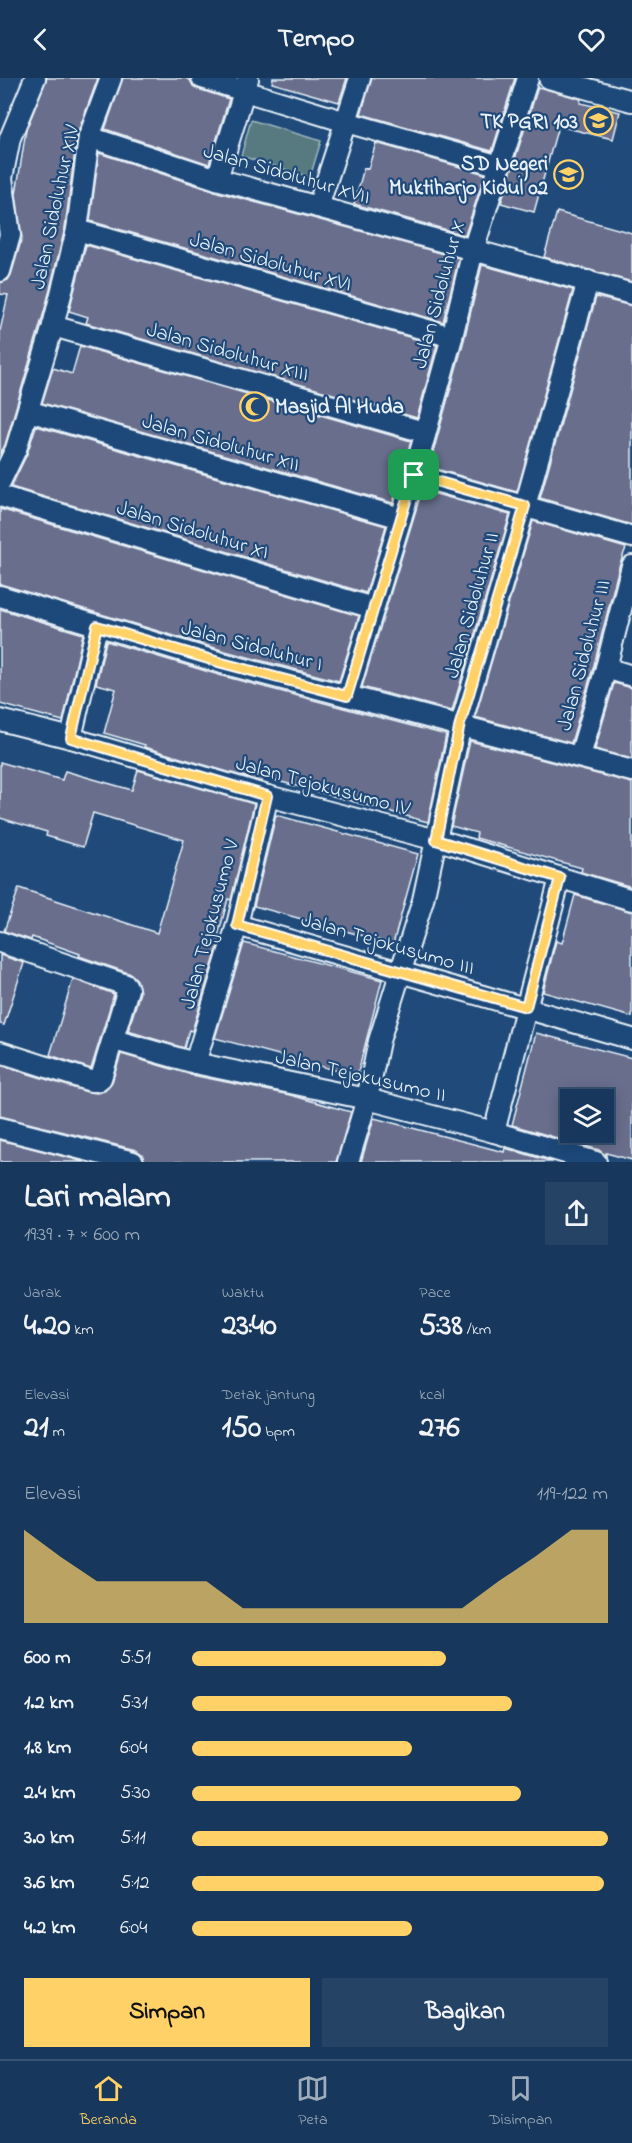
<!DOCTYPE html>
<html lang="id">
<head>
<meta charset="utf-8">
<style>
	body { margin:0; font-family:"Indie Flower",sans-serif; background:#244365; color:#f1f3f6; height:100vh; display:flex; flex-direction:column; font-size:22px; white-space:nowrap }
	* { box-sizing:border-box; margin:0 }
	p { font-size:20px; color:#9eacbb }
	.icon { flex:none; width:33px; height:33px; fill:none; stroke:currentColor; stroke-width:2; stroke-linecap:round; stroke-linejoin:round }
	.map { position:relative; height:1084px; overflow:hidden }
	.details { display:flex; flex-direction:column; background:#17385c; flex:1 }
	.details>* { flex:none }
	.controls { position:absolute; left:560px; top:1011px; display:grid; gap:12px }
	.controls a { display:grid; place-items:center; width:54px; height:54px; border-radius:0px; background:#17385c; box-shadow:0 3px 15px #0003,0 0 0 2px #365272; font-size:30px }
	.pin { position:absolute; display:grid; place-items:center; width:51px; height:51px; color:#fff; margin:-26px; border-radius:12px; box-shadow:0 3px 9px #0006 }
	.round { display:grid; place-items:center; flex:none; width:63px; height:63px; border-radius:0px; background:#244365 }
	.summary { display:flex; align-items:center; justify-content:space-between; height:102px; padding:0 24px }
	h1 { font-size:33px; font-weight:700; line-height:45px }
	.figures { display:grid; grid-template-columns:repeat(3,1fr); gap:9px; height:102px; padding:6px 24px }
	.figures div { display:grid; align-content:center }
	.figures b { font-size:30px; font-weight:700 }
	.figures small { font-size:16px; font-weight:400 }
	.figures p { font-size:16px }
	.chart { height:168px; padding:12px 24px }
	.chart p { display:flex; justify-content:space-between }
	.chart svg { width:100%; height:108px; margin-top:6px; fill:#ffd166; opacity:.7 }
	.action { display:flex; gap:12px; margin-top:auto; padding:12px 24px }
	.action a { flex:1; height:69px; border-radius:0px; background:#ffd166; color:#111; font-size:24px; font-weight:700; line-height:69px; text-align:center }
	.action a+a { background:#244365; color:#f1f3f6 }
	ul { padding:0 24px; list-style:none; font-size:20px }
	li { display:grid; grid-template-columns:96px 72px 1fr; align-items:center; height:45px }
	li i { height:15px; border-radius:8px; background:#ffd166 }
	header { display:flex; justify-content:space-between; align-items:center; height:78px; padding:0 24px; background:#17385c; font-size:27px; font-weight:700 }
	.menu { display:flex; justify-content:space-around; align-items:center; height:84px; border-top:2px solid #365272; background:#17385c; font-size:16px; color:#9eacbb }
	.menu a { display:grid; justify-items:center; gap:3px }
	.menu .active { color:#ffd166 }
	.map>svg:first-child { display:block }
	.green { fill:#577a7f; stroke:#a0b6bc; stroke-width:1.5 }
	.building { fill:#676e8c; stroke:#e8f1f8; stroke-width:1.5; fill-rule:evenodd }
	.lines { fill:none; stroke-linecap:round; stroke-linejoin:round }
	.minor-casing { stroke:#e8f1f8; stroke-width:24 }
	.minor { stroke:#1f4a7a; stroke-width:20 }
	.route-casing { stroke:#fff; stroke-width:12 }
	.route { stroke:#ffd166; stroke-width:8 }
	.labels { text-anchor:middle; stroke-width:4.5; stroke-linejoin:round; paint-order:stroke }
	.poi-label { font-size:21px; font-weight:bold; fill:#e8f1f8; stroke:#1f4a7a; text-anchor:end }
	.street-label { font-size:21px; fill:#e8f1f8; stroke:#1f4a7a }
</style>
</head>
<body>
<header><svg class="icon" aria-label="back" viewBox="0 0 24 24"><path d="M15 5l-7 7 7 7"/></svg>Tempo<svg class="icon" aria-label="heart" viewBox="0 0 24 24"><path d="M12 20l-8-8c-3-5 5-10 8-4 3-6 11-1 8 4z"/></svg></header>
<div class="map">
<svg width="632" height="1084" viewBox="0 0 632 1084">
	<rect width="100%" height="100%" fill="#1f4a7a"/>
	<filter id="ink" filterUnits="userSpaceOnUse"><feTurbulence type="fractalNoise" baseFrequency=".0167" numOctaves="2"/><feDisplacementMap in="SourceGraphic" scale="12" xChannelSelector="R" yChannelSelector="G"/><feConvolveMatrix kernelMatrix="1 2 1 2 8 2 1 2 1" color-interpolation-filters="sRGB"/></filter>
	<g filter="url(#ink)">
		<!-- green -->
		<path class="green" d="M 251,42 L 321,63 L 310,99 L 241,78 Z"/>
		<!-- building -->
		<g class="building">
			<path d="M 47,0 L 98,0 L 77,57 L 65,150 L 46,227 L 5,367 L 0,376 L 0,253 L 8,217 L 0,216 L 0,205 L 8,202 L 11,197 L 22,160 L 16,116 L 26,52 Z"/>
			<path d="M 123,0 L 185,0 L 190,2 L 193,8 L 198,11 L 229,21 L 209,86 L 105,51 Z"/>
			<path d="M 273,0 L 347,0 L 339,24 L 272,5 Z"/>
			<path d="M 372,0 L 515,0 L 492,73 L 361,36 Z"/>
			<path d="M 538,9 L 581,21 L 580,25 L 620,34 L 613,61 L 558,48 L 534,134 L 501,125 Z"/>
			<path d="M 376,65 L 485,96 L 465,157 L 354,126 L 364,90 L 368,91 Z"/>
			<path d="M 99,75 L 214,113 L 459,180 L 443,244 L 90,143 Z"/>
			<path d="M 557,134 L 632,155 L 632,204 L 544,179 Z"/>
			<path d="M 86,167 L 437,267 L 417,340 L 86,245 L 88,239 L 69,233 Z"/>
			<path d="M 482,187 L 573,212 L 517,414 L 429,389 L 464,262 Z"/>
			<path d="M 596,219 L 632,228 L 632,447 L 540,420 Z"/>
			<path d="M 80,268 L 411,363 L 393,425 L 42,325 L 53,290 L 72,296 Z"/>
			<path d="M 36,348 L 386,448 L 366,515 L 11,409 L 27,376 Z"/>
			<path d="M 422,412 L 510,437 L 452,633 L 362,609 Z"/>
			<path d="M 0,431 L 359,538 L 339,603 L 225,573 L 0,506 Z"/>
			<path d="M 533,443 L 626,470 L 620,485 L 594,587 L 571,665 L 475,639 Z"/>
			<path d="M 0,531 L 83,556 L 63,643 L 0,626 Z"/>
			<path d="M 106,563 L 219,597 L 446,657 L 428,744 L 263,699 L 262,704 L 144,669 L 145,667 L 104,655 L 116,611 L 96,606 Z"/>
			<path d="M 614,605 L 632,610 L 632,681 L 595,671 Z"/>
			<path d="M 470,663 L 632,705 L 632,809 L 581,794 L 582,790 L 476,760 L 477,755 L 451,748 Z"/>
			<path d="M 0,684 L 62,702 L 65,693 L 132,712 L 138,692 L 254,726 L 231,822 L 228,821 L 218,858 L 221,859 L 192,953 L 189,952 L 184,970 L 128,953 L 140,914 L 137,902 L 131,896 L 79,878 L 80,876 L 32,859 L 31,862 L 4,853 L 19,810 L 157,855 L 184,762 L 93,735 L 83,769 L 46,758 L 47,754 L 0,740 Z"/>
			<path d="M 276,737 L 418,776 L 393,866 L 254,828 Z"/>
			<path d="M 575,817 L 632,834 L 632,939 L 543,914 L 556,863 L 562,865 Z"/>
			<path d="M 244,865 L 382,902 L 357,998 L 215,960 Z"/>
			<path d="M 0,877 L 24,885 L 4,947 L 0,946 Z"/>
			<path d="M 73,901 L 114,916 L 91,991 L 50,977 Z"/>
			<path d="M 536,955 L 632,980 L 632,1082 L 606,1075 L 606,1078 L 599,1072 L 512,1047 ZM 570,1022 L 603,1022 L 603,1054 L 570,1054 Z"/>
			<path d="M 121,976 L 192,997 L 290,1017 L 351,1034 L 336,1084 L 145,1084 L 142,1076 L 136,1072 L 0,1038 L 0,987 L 87,1014 L 97,1015 L 104,1013 L 112,1004 Z"/>
			<path d="M 374,1040 L 504,1074 L 505,1070 L 553,1084 L 361,1084 Z"/>
			<path d="M 0,1062 L 85,1084 L 0,1084 Z"/>
		</g>
		<g class="lines">
			<defs>
				<g id="minor">
					<path d="M 202,0 L 346,44 L 500,88"/>
					<path d="M 549,0 L 632,23"/>
					<path d="M 89,59 L 217,101 L 632,216"/>
					<path d="M 217,101 L 248,1"/>
					<path d="M 318,129 L 360,0"/>
					<path d="M 77,152 L 452,259"/>
					<path d="M 0,193 L 10,157 L 2,100 L 10,60 L 35,0"/>
					<path d="M 53,248 L 424,354"/>
					<path d="M 28,333 L 401,440"/>
					<path d="M 414,397 L 632,459"/>
					<path d="M 0,404 L 16,371 L 53,248 L 77,152 L 89,59 L 111,0"/>
					<path d="M 0,418 L 373,530"/>
					<path d="M 0,518 L 222,585 L 632,693"/>
					<path d="M 606,590 L 632,598"/>
					<path d="M 347,618 L 414,397 L 452,259 L 473,172 L 528,0"/>
					<path d="M 0,642 L 71,660 L 268,718 L 452,766 L 632,822"/>
					<path d="M 71,660 L 97,548"/>
					<path d="M 580,678 L 606,590 L 632,488"/>
					<path d="M 237,847 L 632,961"/>
					<path d="M 0,864 L 126,907 L 128,911 L 101,1000 L 97,1003 L 91,1003 L 0,974"/>
					<path d="M 114,962 L 195,985 L 367,1021 L 494,1054 L 596,1084"/>
					<path d="M 195,985 L 237,847 L 268,718"/>
					<path d="M 0,1050 L 133,1084"/>
					<path d="M 494,1054 L 560,800"/>
					<path d="M 348,1084 L 367,1021 L 379,963 L 423,822 L 461,646 L 525,428 L 588,203"/>
				</g>
			</defs>
			<!-- minor casing -->
			<use href="#minor" class="minor-casing"/>
			<!-- minor -->
			<use href="#minor" class="minor"/>
		</g>
	</g>
	<g class="lines" filter="url(#ink)">
		<defs>
			<path id="route" d="M 414,397 L 525,428 L 460,646 L 436,762 L 560,800 L 526,929 L 237,847 L 267,718 L 71,660 L 97,548 L 222,585 L 347,618 Z"/>
		</defs>
		<!-- route casing -->
		<use href="#route" class="route-casing"/>
		<!-- route -->
		<use href="#route" class="route"/>
	</g>
	<!-- icons -->
	<defs>
		<symbol id="school-ring" viewBox="-11 -11 22 22"><circle r="9.5" fill="#1f4a7a" stroke="#ffd166" stroke-width="1.5"/><path d="M0-5L7-2L0 1L-7-2ZM-4 1L0 2.5L4 1V4Q0 6-4 4Z" fill="#ffd166"/></symbol>
		<symbol id="mosque-ring" viewBox="-11 -11 22 22"><circle r="9.5" fill="#1f4a7a" stroke="#ffd166" stroke-width="1.5"/><path d="M3.5-4.9A6 6 0 1 0 3.5 4.9A5 5 0 1 1 3.5-4.9Z" fill="#ffd166"/></symbol>
	</defs>
	<g fill-rule="evenodd">
		<use href="#school-ring" x="582" y="26" width="33" height="33"/>
		<use href="#school-ring" x="552" y="80" width="33" height="33"/>
		<use href="#mosque-ring" x="238" y="312" width="33" height="33"/>
	</g>
	<g class="labels">
		<!-- poi labels -->
		<g class="poi-label">
			<text x="578" y="50">TK PGRI 103</text>
			<text x="548" y="92">SD Negeri<tspan x="548" dy="24">Muktiharjo Kidul 02</tspan></text>
			<text x="275" y="335" text-anchor="start">Masjid Al Huda</text>
		</g>
		<!-- street labels -->
		<g class="street-label">
			<text transform="translate(287 95) rotate(16)" y="7">Jalan Sidoluhur XVII</text>
			<text transform="translate(54 129) rotate(-78)" y="7">Jalan Sidoluhur XIV</text>
			<text transform="translate(271 183) rotate(16)" y="7">Jalan Sidoluhur XVI</text>
			<text transform="translate(438 216) rotate(-75)" y="7">Jalan Sidoluhur X</text>
			<text transform="translate(228 273) rotate(16)" y="7">Jalan Sidoluhur XIII</text>
			<text transform="translate(221 364) rotate(16)" y="7">Jalan Sidoluhur XII</text>
			<text transform="translate(193 451) rotate(17)" y="7">Jalan Sidoluhur XI</text>
			<text transform="translate(471 527) rotate(-74)" y="7">Jalan Sidoluhur II</text>
			<text transform="translate(252 567) rotate(15)" y="7">Jalan Sidoluhur I</text>
			<text transform="translate(583 577) rotate(-75)" y="7">Jalan Sidoluhur III</text>
			<text transform="translate(323 707) rotate(15)" y="7">Jalan Tejokusumo IV</text>
			<text transform="translate(209 846) rotate(-75)" y="7">Jalan Tejokusumo V</text>
			<text transform="translate(388 865) rotate(16)" y="7">Jalan Tejokusumo III</text>
			<text transform="translate(361 997) rotate(13)" y="7">Jalan Tejokusumo II</text>
		</g>
	</g>
</svg>
<div class="controls">
<a><svg class="icon" aria-label="layers" viewBox="0 0 24 24"><path d="M12 4l9 5-9 5-9-5zM3 14l9 5 9-5"/></svg></a>
</div>
<div class="pin" style="left:414px;top:397px;background:#1e9e55"><svg class="icon" aria-label="arrive" viewBox="0 0 24 24"><path d="M6 21V4h12l-3 4 3 4H6"/></svg></div>
</div>
<section class="details">
<div class="summary"><div><h1>Lari malam</h1><p>19:39 · 7 × 600 m</p></div><a class="round"><svg class="icon" aria-label="share" viewBox="0 0 24 24"><path d="M12 15V3M7 8l5-5 5 5M5 13v7h14v-7"/></svg></a></div>
<div class="figures">
<div><p>Jarak</p><b>4.20<small> km</small></b></div>
<div><p>Waktu</p><b>23:40</b></div>
<div><p>Pace</p><b>5:38<small> /km</small></b></div>
</div>
<div class="figures">
<div><p>Elevasi</p><b>21<small> m</small></b></div>
<div><p>Detak jantung</p><b>150<small> bpm</small></b></div>
<div><p>kcal</p><b>276</b></div>
</div>
<div class="chart"><p><span>Elevasi</span>119–122 m</p>
<svg viewBox="0 0 160 44" preserveAspectRatio="none"><path d="M0 44V6L10 17L20 27L30 27L40 27L50 27L60 38L70 38L80 38L90 38L100 38L110 38L120 38L130 27L140 17L150 6L160 6V44z"/></svg>
</div>
<ul>
<li><b>600 m</b>5:51<i style="width:61%"></i></li>
<li><b>1.2 km</b>5:31<i style="width:77%"></i></li>
<li><b>1.8 km</b>6:04<i style="width:53%"></i></li>
<li><b>2.4 km</b>5:30<i style="width:79%"></i></li>
<li><b>3.0 km</b>5:11<i style="width:100%"></i></li>
<li><b>3.6 km</b>5:12<i style="width:99%"></i></li>
<li><b>4.2 km</b>6:04<i style="width:53%"></i></li>
</ul>
<div class="action"><a>Simpan</a><a>Bagikan</a></div>
</section>
<nav class="menu">
<a class="active"><svg class="icon" aria-label="home" viewBox="0 0 24 24"><path d="M3 11l9-7 9 7M6 9v11h12V9"/></svg>Beranda</a>
<a><svg class="icon" aria-label="map" viewBox="0 0 24 24"><path d="M3 6l6-2 6 2 6-2v14l-6 2-6-2-6 2zM9 4v14M15 6v14"/></svg>Peta</a>
<a><svg class="icon" aria-label="saved" viewBox="0 0 24 24"><path d="M7 4h10v16l-5-4-5 4z"/></svg>Disimpan</a>
</nav>
</body>
</html>
